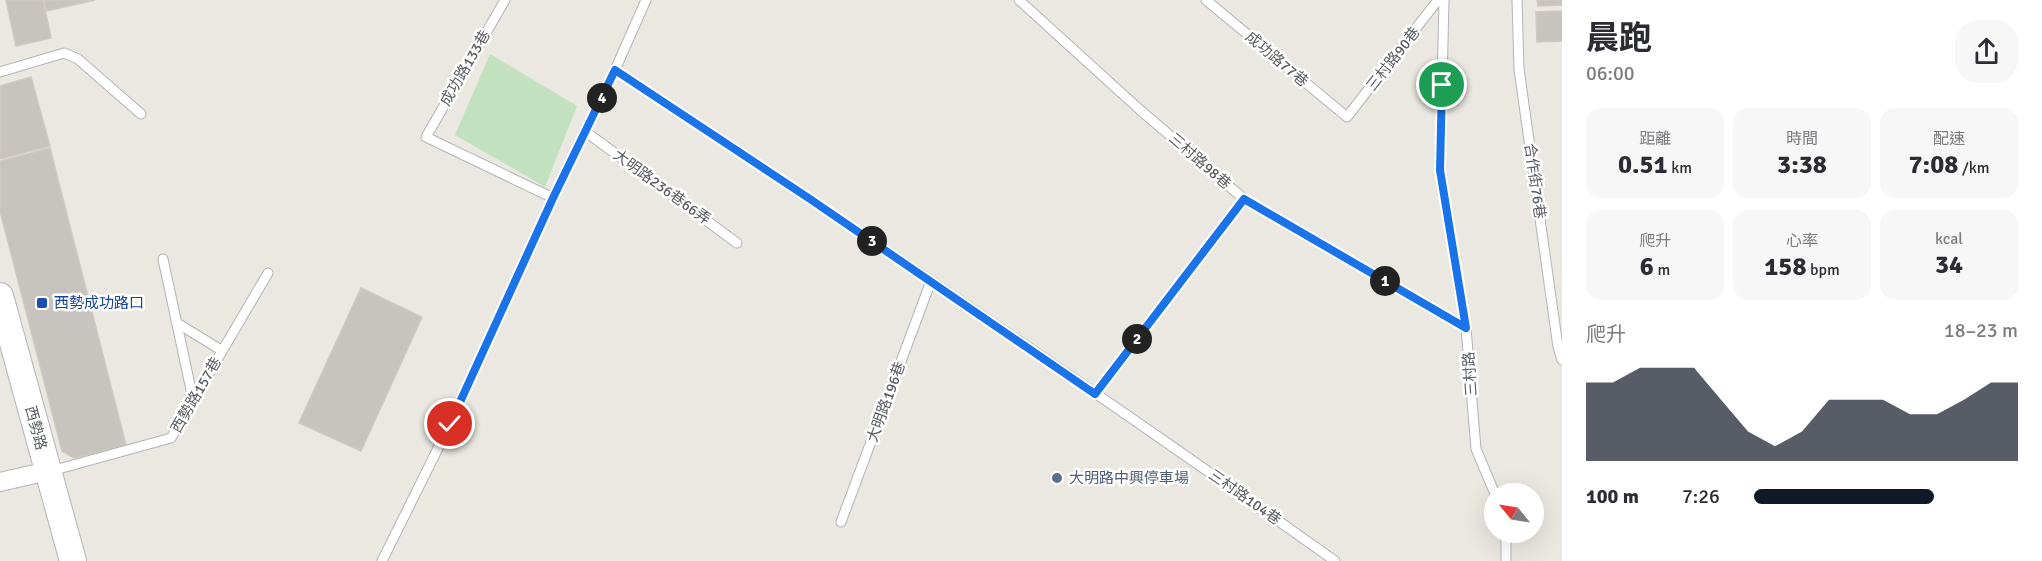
<!DOCTYPE html>
<html lang="zh-TW">
<head>
<meta charset="utf-8">
<style>
	body { margin:0; font-family:Signika,"Noto Sans TC",sans-serif; background:#f7f7f7; color:#2b2b33; height:100vh; display:flex; flex-direction:column; font-size:22px; white-space:nowrap }
	* { box-sizing:border-box; margin:0 }
	p { font-size:20px; color:#7c7c81 }
	.icon { flex:none; width:33px; height:33px; fill:none; stroke:currentColor; stroke-width:2; stroke-linecap:round; stroke-linejoin:round }
	.map { position:relative; flex:1; overflow:hidden }
	.panel { display:flex; flex-direction:column; background:#fff; width:480px }
	.panel>* { flex:none }
	.needle { width:39px; rotate:300deg }
	.controls { position:absolute; left:1484px; top:483px; display:grid; gap:12px }
	.controls a { display:grid; place-items:center; width:60px; height:60px; border-radius:50%; background:#fff; box-shadow:0 6px 24px #0002; font-size:30px }
	.pin { position:absolute; display:grid; place-items:center; width:51px; height:51px; color:#fff; margin:-26px; border:3px solid #fff; border-radius:50%; box-shadow:0 2px 6px #0007 }
	.km { position:absolute; width:30px; height:30px; margin:-15px; border-radius:50%; background:#222; color:#fff; font-size:16px; line-height:30px; text-align:center }
	.round { display:grid; place-items:center; flex:none; width:63px; height:63px; border-radius:24px; background:#f7f7f7 }
	.headline { display:flex; align-items:center; justify-content:space-between; height:102px; padding:0 24px }
	h1 { font-size:33px; font-weight:700; line-height:45px }
	.stats { display:grid; grid-template-columns:repeat(3,1fr); gap:9px; height:102px; padding:6px 24px }
	.stats div { display:grid; align-content:center; border-radius:15px; background:#f7f7f7; text-align:center }
	.stats b { font-size:26px; font-weight:700 }
	.stats small { font-size:16px; font-weight:400 }
	.stats p { font-size:16px }
	.chart { height:168px; padding:12px 24px }
	.chart p { display:flex; justify-content:space-between }
	.chart svg { width:100%; height:108px; margin-top:6px; fill:#111827; opacity:.7 }
	ul { padding:0 24px; list-style:none; font-size:20px }
	li { display:grid; grid-template-columns:96px 72px 1fr; align-items:center; height:45px }
	li i { height:15px; border-radius:8px; background:#111827 }
	main { display:flex; flex:1; min-height:0 }
	.map>svg:first-child { display:block }
	.green { fill:#c2e1bf }
	.building { fill:#c7c3be; stroke:#cfc9c0; stroke-width:1.5 }
	.lines { fill:none; stroke-linecap:round; stroke-linejoin:round }
	.lane-casing { stroke:#b2b4b8; stroke-width:11 }
	.street-casing { stroke:#b2b4b8; stroke-width:20 }
	.secondary-casing { stroke:#b1b4b8; stroke-width:28 }
	.lane { stroke:#fff; stroke-width:9 }
	.street { stroke:#fff; stroke-width:18 }
	.secondary { stroke:#fff; stroke-width:26 }
	.route-casing { stroke:#fff; stroke-width:12 }
	.route { stroke:#1a73e8; stroke-width:8 }
	.transit-dot { fill:#1a4fb4; stroke:#fff; stroke-width:2 }
	.service-dot { fill:#5c6f8a; stroke:#fff; stroke-width:2 }
	.labels { text-anchor:middle; stroke-width:5; stroke-linejoin:round; paint-order:stroke }
	.street-label { font-size:15px; fill:#5a5d61; stroke:#fff }
	.transit-label { font-size:15px; fill:#164399; stroke:#fff; text-anchor:start }
	.service-label { font-size:15px; fill:#4e5e75; stroke:#fff; text-anchor:start }
</style>
</head>
<body>
<main>
<div class="map">
<svg width="1562" height="561" viewBox="0 0 1562 561">
	<rect width="100%" height="100%" fill="#ebe8e1"/>
	<!-- green -->
	<path class="green" d="M 490,54 L 577,106 L 545,187 L 455,135 Z"/>
	<!-- building -->
	<g class="building">
		<path d="M 6,0 L 43,0 L 51,38 L 16,46 Z"/>
		<path d="M 44,0 L 95,0 L 46,11 Z"/>
		<path d="M 1537,0 L 1562,0 L 1562,5 L 1538,6 Z"/>
		<path d="M 1562,11 L 1562,41 L 1537,42 L 1536,12 Z"/>
		<path d="M 31,77 L 50,146 L 0,159 L 0,86 Z"/>
		<path d="M 50,148 L 126,445 L 74,458 L 62,451 L 0,211 L 0,161 Z"/>
		<path d="M 361,288 L 422,317 L 361,451 L 299,423 Z"/>
	</g>
	<g class="lines">
		<defs>
			<g id="lane">
				<path d="M 505,0 L 426,137 L 553,198"/>
				<path d="M 1019,0 L 1139,109 L 1244,199 L 1466,328"/>
				<path d="M 1206,0 L 1347,117 L 1438,0"/>
				<path d="M 1444,0 L 1440,170 L 1466,328 L 1476,449 L 1495,494"/>
				<path d="M 1517,0 L 1519,69 L 1558,347 L 1562,360"/>
				<path d="M 615,70 C 858,230 1099,393 1335,561"/>
				<path d="M 0,72 L 64,53 L 78,59 L 141,114"/>
				<path d="M 586,132 L 737,243"/>
				<path d="M 163,259 L 193,399"/>
				<path d="M 177,323 L 221,350"/>
				<path d="M 1095,394 L 1244,199"/>
				<path d="M 51,471 L 171,438 L 268,273"/>
				<path d="M 841,522 L 931,281"/>
				<path d="M 1506,532 L 1506,561"/>
				<path d="M 382,561 L 450,424 L 553,198 L 615,70 L 646,0"/>
			</g>
			<path id="street" d="M 0,482 L 48,471"/>
			<path id="secondary" d="M 0,296 L 73,561"/>
		</defs>
		<!-- lane casing -->
		<use href="#lane" class="lane-casing"/>
		<!-- street casing -->
		<use href="#street" class="street-casing"/>
		<!-- secondary casing -->
		<use href="#secondary" class="secondary-casing"/>
		<!-- lane -->
		<use href="#lane" class="lane"/>
		<!-- street -->
		<use href="#street" class="street"/>
		<!-- secondary -->
		<use href="#secondary" class="secondary"/>
	</g>
	<g class="lines">
		<defs>
			<path id="route" d="M 450,424 L 553,198 L 615,70 L 810,199 L 1095,394 L 1244,199 L 1466,328 L 1440,170 L 1442,85"/>
		</defs>
		<!-- route casing -->
		<use href="#route" class="route-casing"/>
		<!-- route -->
		<use href="#route" class="route"/>
	</g>
	<!-- markers -->
	<rect class="transit-dot" x="36" y="297" width="12" height="12" rx="3"/>
	<circle class="service-dot" cx="1057" cy="478" r="6"/>
	<g class="labels">
		<!-- street labels -->
		<g class="street-label">
			<text transform="translate(1277 59) rotate(40)" y="5">成功路77巷</text>
			<text transform="translate(1393 59) rotate(-52)" y="5">三村路90巷</text>
			<text transform="translate(465 68) rotate(-60)" y="5">成功路133巷</text>
			<text transform="translate(1200 161) rotate(41)" y="5">三村路98巷</text>
			<text transform="translate(1535 181) rotate(82)" y="5">合作街76巷</text>
			<text transform="translate(662 187) rotate(36)" y="5">大明路236巷66弄</text>
			<text transform="translate(1470 374) rotate(-94)" y="5">三村路</text>
			<text transform="translate(196 395) rotate(-60)" y="5">西勢路157巷</text>
			<text transform="translate(886 402) rotate(-70)" y="5">大明路196巷</text>
			<text transform="translate(36 428) rotate(75)" y="5">西勢路</text>
			<text transform="translate(1245 497) rotate(35)" y="5">三村路104巷</text>
		</g>
		<!-- transit labels -->
		<g class="transit-label">
			<text x="54" y="308">西勢成功路口</text>
		</g>
		<!-- service labels -->
		<g class="service-label">
			<text x="1069" y="483">大明路中興停車場</text>
		</g>
	</g>
</svg>
<div class="controls">
<a><svg class="needle" viewBox="-14 -14 28 28"><path d="M0-13l5 13h-10z" fill="#e53935"/><path d="M0 13l5-13h-10z" fill="#7c7c81"/></svg></a>
</div>
<div class="pin" style="left:1442px;top:85px;background:#1e9e55"><svg class="icon" aria-label="arrive" viewBox="0 0 24 24"><path d="M6 21V4h12l-3 4 3 4H6"/></svg></div>
<div class="pin" style="left:450px;top:424px;background:#d93025"><svg class="icon" aria-label="check" viewBox="0 0 24 24"><path d="M5 12l5 5 9-10"/></svg></div>
<b class="km" style="left:1385px;top:281px">1</b>
<b class="km" style="left:1137px;top:339px">2</b>
<b class="km" style="left:872px;top:241px">3</b>
<b class="km" style="left:602px;top:98px">4</b>
</div>
<section class="panel">
<div class="headline"><div><h1>晨跑</h1><p>06:00</p></div><a class="round"><svg class="icon" aria-label="share" viewBox="0 0 24 24"><path d="M12 15V3M7 8l5-5 5 5M5 13v7h14v-7"/></svg></a></div>
<div class="stats">
<div><p>距離</p><b>0.51<small> km</small></b></div>
<div><p>時間</p><b>3:38</b></div>
<div><p>配速</p><b>7:08<small> /km</small></b></div>
</div>
<div class="stats">
<div><p>爬升</p><b>6<small> m</small></b></div>
<div><p>心率</p><b>158<small> bpm</small></b></div>
<div><p>kcal</p><b>34</b></div>
</div>
<div class="chart"><p><span>爬升</span>18–23 m</p>
<svg viewBox="0 0 160 44" preserveAspectRatio="none"><path d="M0 44V12L10 12L20 6L30 6L40 6L50 19L60 32L70 38L80 32L90 19L100 19L110 19L120 25L130 25L140 19L150 12L160 12V44z"/></svg>
</div>
<ul>
<li><b>100 m</b>7:26<i style="width:68%"></i></li>
</ul>
</section>
</main>
</body>
</html>
